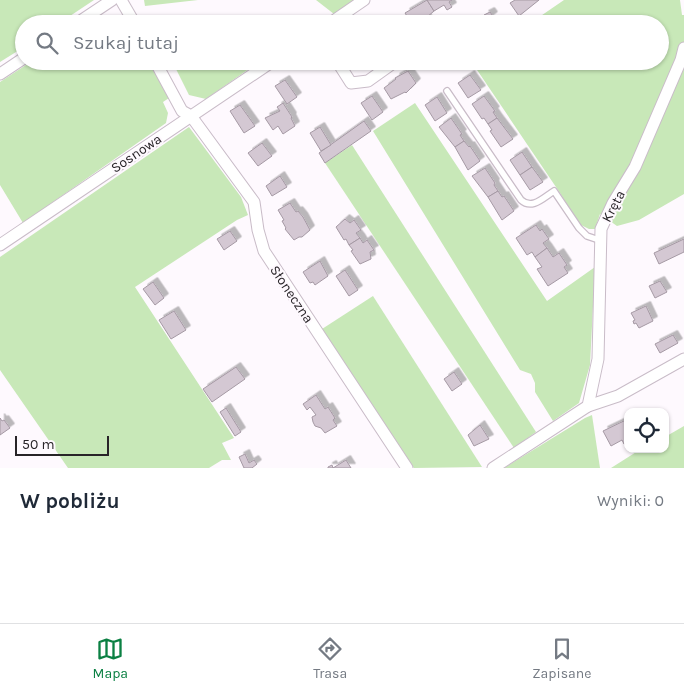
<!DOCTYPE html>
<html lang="pl">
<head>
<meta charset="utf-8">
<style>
	body { margin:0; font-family:Karla,sans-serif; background:#f2f2f3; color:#1f2937 }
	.controls { position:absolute; right:15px; bottom:15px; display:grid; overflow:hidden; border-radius:10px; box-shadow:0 1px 4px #0004 }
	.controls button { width:45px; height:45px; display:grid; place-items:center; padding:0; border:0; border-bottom:1px solid #e0e1e3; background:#fff; color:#1f2937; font:25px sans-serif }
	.scale { position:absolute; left:15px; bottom:12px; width:94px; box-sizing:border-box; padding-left:5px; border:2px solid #282428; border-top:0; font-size:14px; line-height:18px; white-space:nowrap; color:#282428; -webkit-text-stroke:4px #fef9fe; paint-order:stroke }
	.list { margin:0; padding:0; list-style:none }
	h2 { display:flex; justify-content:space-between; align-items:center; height:65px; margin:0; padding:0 20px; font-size:21px }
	h2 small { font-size:16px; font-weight:400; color:#747a83 }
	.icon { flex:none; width:28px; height:28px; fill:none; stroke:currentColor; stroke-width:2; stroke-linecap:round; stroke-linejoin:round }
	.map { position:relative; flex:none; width:684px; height:468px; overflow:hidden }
	.search { position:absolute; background:#fff; box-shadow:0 1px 4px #0004; left:15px; right:15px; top:15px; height:55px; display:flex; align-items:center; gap:12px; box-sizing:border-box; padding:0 18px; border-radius:28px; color:#747a83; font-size:19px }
	.sheet { height:155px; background:#fff }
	nav { display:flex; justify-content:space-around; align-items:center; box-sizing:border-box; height:70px; border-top:1px solid #e0e1e3; background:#fff; font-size:14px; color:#747a83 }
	nav a { display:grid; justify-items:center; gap:2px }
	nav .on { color:#0b8043 }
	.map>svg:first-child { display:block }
</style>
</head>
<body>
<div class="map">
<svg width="684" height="468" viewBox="0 0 684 468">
	<defs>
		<filter id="shadow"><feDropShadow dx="4.5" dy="-4.5" stdDeviation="0" flood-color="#0004"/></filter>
	</defs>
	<rect width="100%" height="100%" fill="#fef9fe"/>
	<g fill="#c8e8b8">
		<polygon points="0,0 94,0 58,24 24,24 24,47 0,62"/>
		<polygon points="144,0 198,0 145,6"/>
		<polygon points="316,0 355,0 334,14"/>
		<polygon points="564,0 680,0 682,15 684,15 684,194 639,220 617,226 600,214 595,229 589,229 579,224 560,193 473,64 476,61 660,61 660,24 529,24"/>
		<polygon points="32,61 149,61 169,98 163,102 168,113 166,123 23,223 0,185 0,82"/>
		<polygon points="172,61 256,61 256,64 206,99 189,95"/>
		<polygon points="415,103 547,301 595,267 590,365 579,403 553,421 535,392 535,383 531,374 520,370 373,131"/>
		<polygon points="189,127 241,197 248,215 237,220 135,287 234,438 222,443 231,460 222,460 209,468 68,468 0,370 0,257"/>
		<polygon points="352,145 536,432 514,448 325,163"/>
		<polygon points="373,296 482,467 414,468 322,329"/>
		<polygon points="592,415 600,468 504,468 585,418"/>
		<polygon points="684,426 684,468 611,468 641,449 665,449 665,437"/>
	</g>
	<g fill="#d4c8d3" stroke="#a599a4" filter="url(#shadow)">
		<polygon points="427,0 434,11 426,18 429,22 423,24 421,21 417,24 412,24 405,13"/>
		<polygon points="427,0 452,0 449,2 452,7 447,10 444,5 434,11"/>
		<polygon points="515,0 539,0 519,16 510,3"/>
		<polygon points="490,12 493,16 488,20 484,15"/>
		<polygon points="436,61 452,61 441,69"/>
		<polygon points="408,71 416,83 406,93 405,92 391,99 384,88 396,79 395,78"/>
		<polygon points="470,75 481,90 468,98 458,83"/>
		<polygon points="285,80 297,97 287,104 275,86"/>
		<polygon points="372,96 383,112 372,120 361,103"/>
		<polygon points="484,96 495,111 493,112 497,118 488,124 484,118 482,119 472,104"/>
		<polygon points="437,97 447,113 435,121 425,105"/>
		<polygon points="283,103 292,117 291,118 295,126 283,134 278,126 273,130 265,118 280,111 277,107"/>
		<polygon points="240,105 255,126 244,133 230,111"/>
		<polygon points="451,118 462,134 460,135 464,141 455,147 439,127"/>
		<polygon points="497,118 513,139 501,147 490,131 492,130 488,124"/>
		<polygon points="364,121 371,131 325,163 319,153"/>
		<polygon points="320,127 331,145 321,151 310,133"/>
		<polygon points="464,141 469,147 470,146 480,161 468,170 455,147"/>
		<polygon points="262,143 272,156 258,166 248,153"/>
		<polygon points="522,152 532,167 520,175 510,160"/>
		<polygon points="532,167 543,182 530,190 520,175"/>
		<polygon points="485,168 495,183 494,185 498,191 488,197 472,176"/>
		<polygon points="280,176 287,187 272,196 266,186"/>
		<polygon points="498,191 502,197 504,196 514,211 502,220 488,197"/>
		<polygon points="290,203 296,212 298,211 303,217 310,230 302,237 299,237 294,240 285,229 286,228 282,221 284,220 278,210"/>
		<polygon points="345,219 350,223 354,220 361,230 356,233 360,238 349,245 346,239 344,240 336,227"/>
		<polygon points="536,225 540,231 542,229 549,239 543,243 547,248 535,257 532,252 527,255 516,238"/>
		<polygon points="230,231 237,241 224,250 217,239"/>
		<polygon points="360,238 363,243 367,240 374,250 370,252 371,259 360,264 351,251 353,250 349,245"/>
		<polygon points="684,239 684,252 659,264 654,253"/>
		<polygon points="547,248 553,257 559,253 567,265 564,267 568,273 548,286 537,269 542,267 535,257"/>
		<polygon points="320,261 328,276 315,285 313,282 310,283 303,272"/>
		<polygon points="345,270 358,290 349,296 336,276"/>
		<polygon points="660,281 667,292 655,298 649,286"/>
		<polygon points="153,282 164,298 155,305 143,289"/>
		<polygon points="646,306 653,321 639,328 636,323 634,324 633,321 635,320 631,313"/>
		<polygon points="174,311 186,330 171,339 159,320"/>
		<polygon points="673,335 678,343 660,353 655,344"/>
		<polygon points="236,367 245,379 212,402 203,389"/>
		<polygon points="454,372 462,384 452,391 444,379"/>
		<polygon points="316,395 325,409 328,407 335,418 333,420 337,426 325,433 321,428 315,426 313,422 312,417 316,415 310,407 307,410 303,404"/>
		<polygon points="226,408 241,432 235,436 220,412"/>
		<polygon points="0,418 2,421 4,420 10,428 0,435"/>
		<polygon points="628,419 628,442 624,444 622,440 611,446 603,431"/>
		<polygon points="480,425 489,439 474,446 468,435"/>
		<polygon points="245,454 249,463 254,460 257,464 252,468 244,468 239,457"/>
		<polygon points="346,460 351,468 328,468 328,467 332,465 333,468"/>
	</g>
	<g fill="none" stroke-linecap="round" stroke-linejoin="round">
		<g stroke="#c9bcc8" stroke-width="8">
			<path id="service" d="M447,91L521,200C532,210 543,198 554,191L579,228L587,236L599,240"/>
		</g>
		<g stroke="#c9bcc8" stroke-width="13">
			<g id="minor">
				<polyline points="121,0 135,24"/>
				<polyline points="76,24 112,0"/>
				<polyline points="329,24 364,0"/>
				<polyline points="155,61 182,111 191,116 254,202 258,230 264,251 407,468"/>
				<polyline points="337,61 351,83 368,81 396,61"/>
				<polyline points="0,74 24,58"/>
				<polyline points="0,245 273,61"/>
				<polyline points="588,406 618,396 684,359"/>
				<polyline points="493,468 588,406 598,359 601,229 613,203 635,167 681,60 684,48"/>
			</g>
		</g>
		<use href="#service" stroke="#fff" stroke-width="5.5"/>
		<use href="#minor" stroke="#fff" stroke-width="11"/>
	</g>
	<g text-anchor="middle" stroke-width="4" stroke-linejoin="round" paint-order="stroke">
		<g font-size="14" fill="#282428" stroke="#fef9fe">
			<text transform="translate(136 153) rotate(-34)" y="5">Sosnowa</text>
			<text transform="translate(613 206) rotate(-62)" y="5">Kręta</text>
			<text transform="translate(292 294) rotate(56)" y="5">Słoneczna</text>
		</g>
	</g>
</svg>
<div class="controls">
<button><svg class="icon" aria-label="locate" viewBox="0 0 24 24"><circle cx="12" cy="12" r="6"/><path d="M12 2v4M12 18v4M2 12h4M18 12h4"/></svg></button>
</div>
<div class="scale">50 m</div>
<div class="search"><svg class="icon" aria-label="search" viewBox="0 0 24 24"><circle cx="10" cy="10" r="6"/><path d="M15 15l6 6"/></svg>Szukaj tutaj</div>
</div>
<section class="sheet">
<h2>W pobliżu<small>Wyniki: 0</small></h2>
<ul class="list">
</ul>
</section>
<nav>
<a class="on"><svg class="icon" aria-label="map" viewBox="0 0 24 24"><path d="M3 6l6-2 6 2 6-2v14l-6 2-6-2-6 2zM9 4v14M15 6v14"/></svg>Mapa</a>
<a><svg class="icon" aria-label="directions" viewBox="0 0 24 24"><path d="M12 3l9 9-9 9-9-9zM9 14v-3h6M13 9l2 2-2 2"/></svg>Trasa</a>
<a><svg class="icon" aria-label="saved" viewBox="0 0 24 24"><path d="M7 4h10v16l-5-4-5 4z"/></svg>Zapisane</a>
</nav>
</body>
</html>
